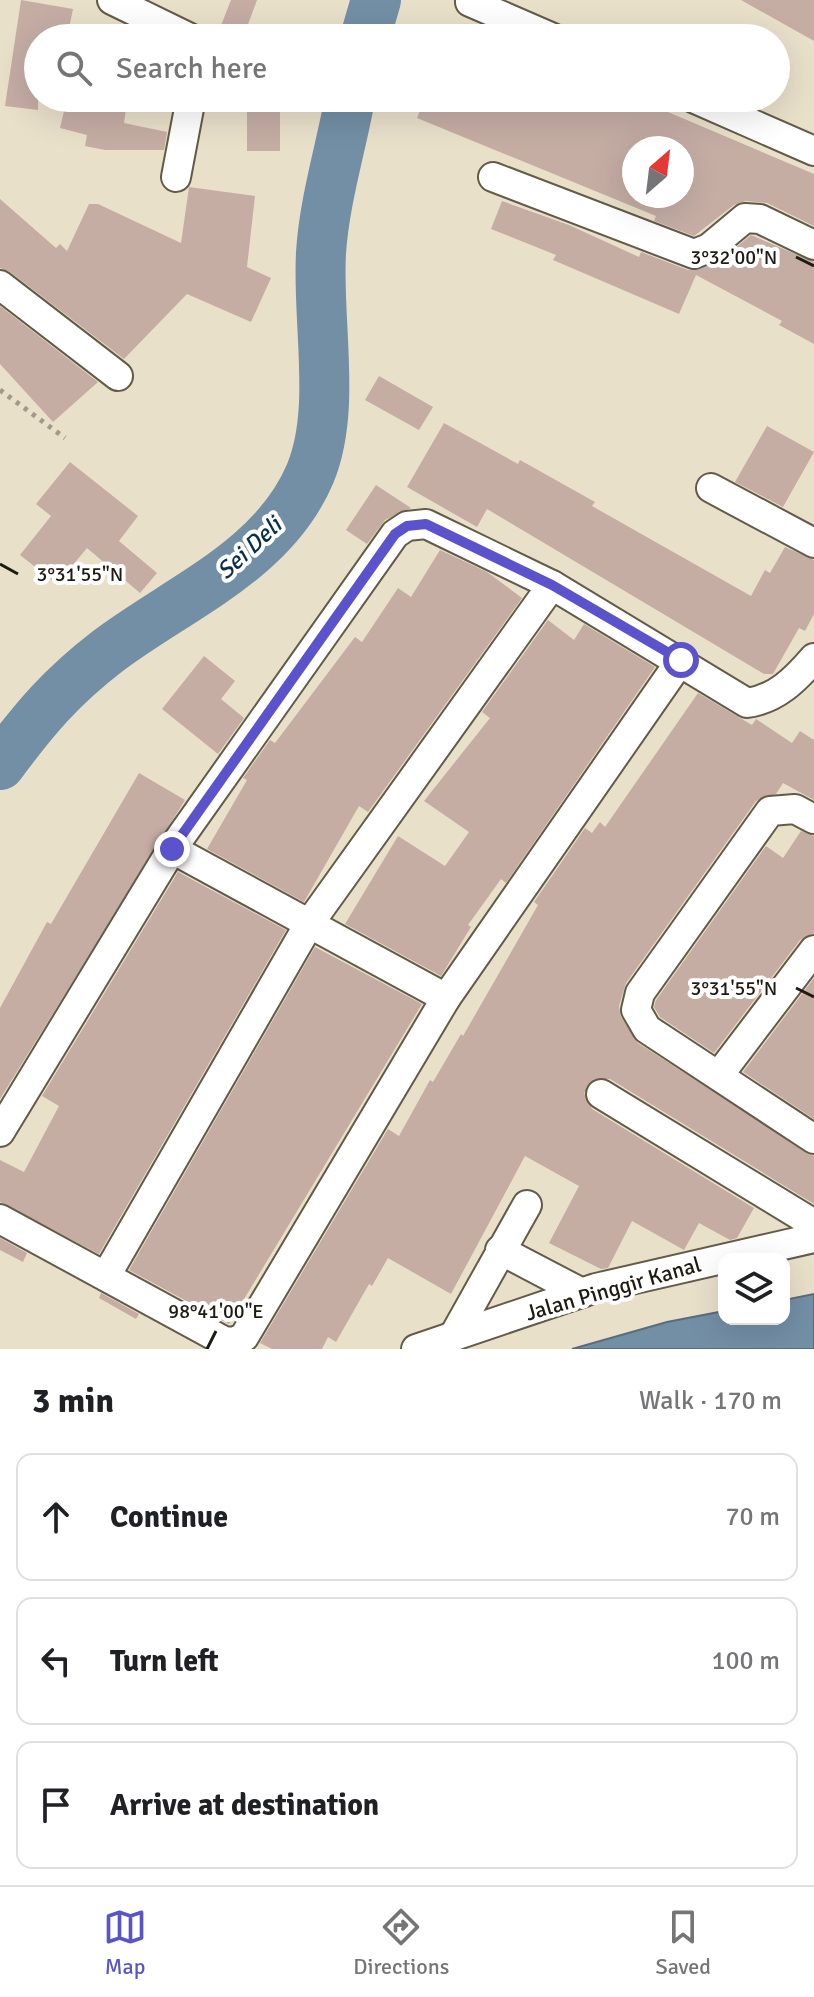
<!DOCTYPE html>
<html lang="en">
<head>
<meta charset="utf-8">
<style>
	body { margin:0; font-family:Signika,sans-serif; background:#f6f6f6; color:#202124 }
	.controls { position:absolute; right:24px; bottom:24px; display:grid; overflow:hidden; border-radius:16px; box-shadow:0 8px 32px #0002 }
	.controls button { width:72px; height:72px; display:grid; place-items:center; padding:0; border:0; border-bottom:2px solid #e0e0e0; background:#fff; color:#202124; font:40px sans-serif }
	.compass { position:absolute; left:622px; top:136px; width:72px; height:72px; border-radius:50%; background:#fff; box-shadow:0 8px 32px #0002; rotate:28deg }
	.stop { position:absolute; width:24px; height:24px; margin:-18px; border:6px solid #5b53cb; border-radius:50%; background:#fff }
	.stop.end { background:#5b53cb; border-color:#fff; box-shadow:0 2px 8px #0008 }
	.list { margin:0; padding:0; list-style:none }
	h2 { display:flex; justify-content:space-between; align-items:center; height:104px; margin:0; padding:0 32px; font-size:34px }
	h2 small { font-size:26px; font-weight:400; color:#757577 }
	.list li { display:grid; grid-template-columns:52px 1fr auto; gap:24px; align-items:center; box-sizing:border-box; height:128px; margin:0 16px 16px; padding:0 16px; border:2px solid #e0e0e0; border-radius:16px }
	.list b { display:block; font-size:30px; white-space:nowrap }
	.list em { font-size:26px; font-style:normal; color:#757577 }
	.icon { flex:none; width:44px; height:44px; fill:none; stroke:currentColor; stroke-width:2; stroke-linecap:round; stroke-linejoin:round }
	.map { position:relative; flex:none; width:814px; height:1349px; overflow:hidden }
	.search { position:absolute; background:#fff; box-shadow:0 8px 32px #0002; left:24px; right:24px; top:24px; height:88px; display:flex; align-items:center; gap:20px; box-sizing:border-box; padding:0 28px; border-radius:44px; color:#757577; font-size:30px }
	.sheet { height:536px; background:#fff }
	nav { display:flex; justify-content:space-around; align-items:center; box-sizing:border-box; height:112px; border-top:2px solid #e0e0e0; background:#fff; font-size:22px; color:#757577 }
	nav a { display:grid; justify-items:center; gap:4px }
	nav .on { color:#5b53cb }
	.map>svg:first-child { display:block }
</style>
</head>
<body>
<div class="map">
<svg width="814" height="1349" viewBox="0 0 814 1349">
	<rect width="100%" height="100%" fill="#e9e0ca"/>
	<polygon fill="#738fa6" stroke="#5a6c7a" stroke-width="2" points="814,1294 814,1349 572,1349 667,1322 724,1311 724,1319 784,1319 784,1300"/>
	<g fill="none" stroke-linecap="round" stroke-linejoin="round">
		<g stroke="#738fa6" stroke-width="50">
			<polyline points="365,38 376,0"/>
			<path d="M0,765C35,718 61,687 108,651C178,598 273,561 310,474C337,410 317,323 321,253C324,202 341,148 350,98"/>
		</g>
	</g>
	<g fill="#c5ada4" fill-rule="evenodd">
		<polygon points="21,0 73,9 67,38 38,38 38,110 5,106"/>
		<polygon points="231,0 257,0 243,38 218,33"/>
		<polygon points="741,0 814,0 814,41"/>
		<polygon points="67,98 126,109 124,123 167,132 164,150 105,150 85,146 87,135 60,128"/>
		<path d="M425,98H635L814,174V226L767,203L746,201L734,205L694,236L654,221L656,216L417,118ZM634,148H682V196H634Z"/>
		<rect x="247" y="111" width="33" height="40"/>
		<polygon points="189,187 255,196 247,267 271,278 251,322 187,294 124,359 10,272 0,268 0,199 56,248 60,244 67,251 89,204 98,204 181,243"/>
		<polygon points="502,201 569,225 639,257 641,252 688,270 716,264 751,235 814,262 814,344 779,325 782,321 696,275 679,314 553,260 556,255 491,229"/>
		<polygon points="0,306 98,382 53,422 0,364"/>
		<polygon points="379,376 433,407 419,430 365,400"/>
		<polygon points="444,423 518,464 520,460 595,502 592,506 751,596 765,570 770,573 785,547 814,560 814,614 805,631 799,628 773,674 764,674 487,509 477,527 407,487"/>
		<polygon points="767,426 814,452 783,507 735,482"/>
		<polygon points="70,462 138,516 119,541 157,573 140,593 87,548 57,584 20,555 51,516 36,504"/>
		<polygon points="376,485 411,508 385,520 367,544 346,530"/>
		<polygon points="440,550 487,572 522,598 368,812 359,806 304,902 207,849 247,780 243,778 270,740 275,743 355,637 362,642 398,588 411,597"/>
		<polygon points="548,620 574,640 584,624 655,667 506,883 501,879 468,925 471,927 441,976 345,924 398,836 445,866 469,832 424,801 490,718 482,712"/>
		<polygon points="204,656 235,681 221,699 244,718 218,754 162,709"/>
		<polygon points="698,693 752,725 756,719 792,743 800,731 814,740 814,800 783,783 776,794 756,801 626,983 619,1006 621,1017 638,1043 814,1156 814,1204 610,1079 594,1079 584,1093 592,1109 754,1208 737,1238 730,1240 699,1223 684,1250 632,1221 608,1268 601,1269 549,1243 579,1186 525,1156 451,1294 388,1258 372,1286 369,1284 336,1342 328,1337 322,1349 272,1349 260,1343 388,1129 399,1136 430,1080 433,1082 461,1034 463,1036 538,905 534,902 585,828 592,833 600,822 605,827"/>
		<polygon points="139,773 185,800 0,1099 0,1008 47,922 51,924"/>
		<polygon points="801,831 814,836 814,933 800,940 714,1053 660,1017 654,1007 656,1000 766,846 783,858"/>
		<polygon points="178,872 286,930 99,1254 0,1202 0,1160 24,1172 59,1106 42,1096"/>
		<polygon points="315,947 422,1004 229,1324 129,1270"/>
		<polygon points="814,978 814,1119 743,1072"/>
		<polygon points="0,1238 27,1253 23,1262 0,1250"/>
		<polygon points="101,1293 139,1314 136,1319 99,1298"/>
	</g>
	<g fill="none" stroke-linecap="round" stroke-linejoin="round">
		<g stroke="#625b48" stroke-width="32">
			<g id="street">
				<polyline points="112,0 190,38"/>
				<polyline points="470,2 553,38"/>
				<polyline points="693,98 814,151"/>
				<polyline points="176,177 191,98"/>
				<polyline points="493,177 694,254 709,248 745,218 760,219 814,245"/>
				<polyline points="0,285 118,376"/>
				<polyline points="711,488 814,543"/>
				<polyline points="814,819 795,809 770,811 640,993 636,1010 647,1029 814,1139"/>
				<polyline points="172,849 446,998"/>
				<polyline points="719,1075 814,950"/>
				<polyline points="601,1094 814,1224"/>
				<path d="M0,1132L172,849L395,534L407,526L426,524L552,585L747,703C776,699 795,680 814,658"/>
				<polyline points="0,1219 224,1341 234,1342 244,1337 446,998 681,660"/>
				<polyline points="500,1250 582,1293"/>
				<polyline points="106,1276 309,924 552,585"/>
				<polyline points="453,1337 527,1205"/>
				<polyline points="416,1349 596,1288 814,1238"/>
			</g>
		</g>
		<polyline stroke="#a19a89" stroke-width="5" stroke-dasharray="4 6" stroke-linecap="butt" points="0,390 65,438"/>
		<use href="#street" stroke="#fff" stroke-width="28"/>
	</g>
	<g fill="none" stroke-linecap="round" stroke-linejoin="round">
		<polyline stroke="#5b53cb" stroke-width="10" points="172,849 395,534 407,526 426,524 552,585 681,660"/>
	</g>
	<path fill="none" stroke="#1e1b13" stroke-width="3" d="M796,257L814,266M0,564L18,574M796,988L814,997M207,1349L216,1331"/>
	<g text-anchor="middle" stroke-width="8" stroke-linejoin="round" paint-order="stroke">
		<g font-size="22" fill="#1e1b13" stroke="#fff">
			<text transform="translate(613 1288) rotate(-16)" y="8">Jalan Pinggir Kanal</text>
		</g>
		<g font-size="24" font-style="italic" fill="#092e48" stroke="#fff">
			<text transform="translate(249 548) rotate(-43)" y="8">Sei Deli</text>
		</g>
	</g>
	<g font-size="20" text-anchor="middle" fill="#1e1b13" stroke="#fff" stroke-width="8" stroke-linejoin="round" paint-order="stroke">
		<text x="734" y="264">3°32'00"N</text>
		<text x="80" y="581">3°31'55"N</text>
		<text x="734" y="995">3°31'55"N</text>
		<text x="216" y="1318">98°41'00"E</text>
	</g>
</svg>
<div class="controls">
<button><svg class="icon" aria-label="layers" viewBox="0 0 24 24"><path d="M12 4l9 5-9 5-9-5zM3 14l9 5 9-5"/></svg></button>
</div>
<svg class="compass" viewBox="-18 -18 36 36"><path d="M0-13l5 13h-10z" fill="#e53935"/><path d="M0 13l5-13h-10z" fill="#757577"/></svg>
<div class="stop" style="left:681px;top:660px"></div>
<div class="stop end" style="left:172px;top:849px"></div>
<div class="search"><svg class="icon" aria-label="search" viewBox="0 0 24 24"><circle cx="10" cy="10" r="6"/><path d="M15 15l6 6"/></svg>Search here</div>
</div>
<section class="sheet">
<h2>3 min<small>Walk · 170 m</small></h2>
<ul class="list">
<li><svg class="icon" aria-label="ahead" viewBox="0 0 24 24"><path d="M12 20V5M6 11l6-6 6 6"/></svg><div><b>Continue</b></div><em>70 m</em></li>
<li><svg class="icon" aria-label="left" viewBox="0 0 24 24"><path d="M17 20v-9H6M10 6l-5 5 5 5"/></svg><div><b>Turn left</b></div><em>100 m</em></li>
<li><svg class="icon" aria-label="arrive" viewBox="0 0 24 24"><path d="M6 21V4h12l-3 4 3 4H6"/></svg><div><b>Arrive at destination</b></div></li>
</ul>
</section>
<nav>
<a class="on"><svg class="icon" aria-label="map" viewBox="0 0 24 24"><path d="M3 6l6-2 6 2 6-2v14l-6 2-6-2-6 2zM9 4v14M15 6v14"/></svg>Map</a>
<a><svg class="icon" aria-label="directions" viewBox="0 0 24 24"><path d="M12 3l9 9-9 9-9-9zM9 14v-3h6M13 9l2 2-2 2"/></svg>Directions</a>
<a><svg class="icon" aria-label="saved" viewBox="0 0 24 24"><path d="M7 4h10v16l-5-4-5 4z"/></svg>Saved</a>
</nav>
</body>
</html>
